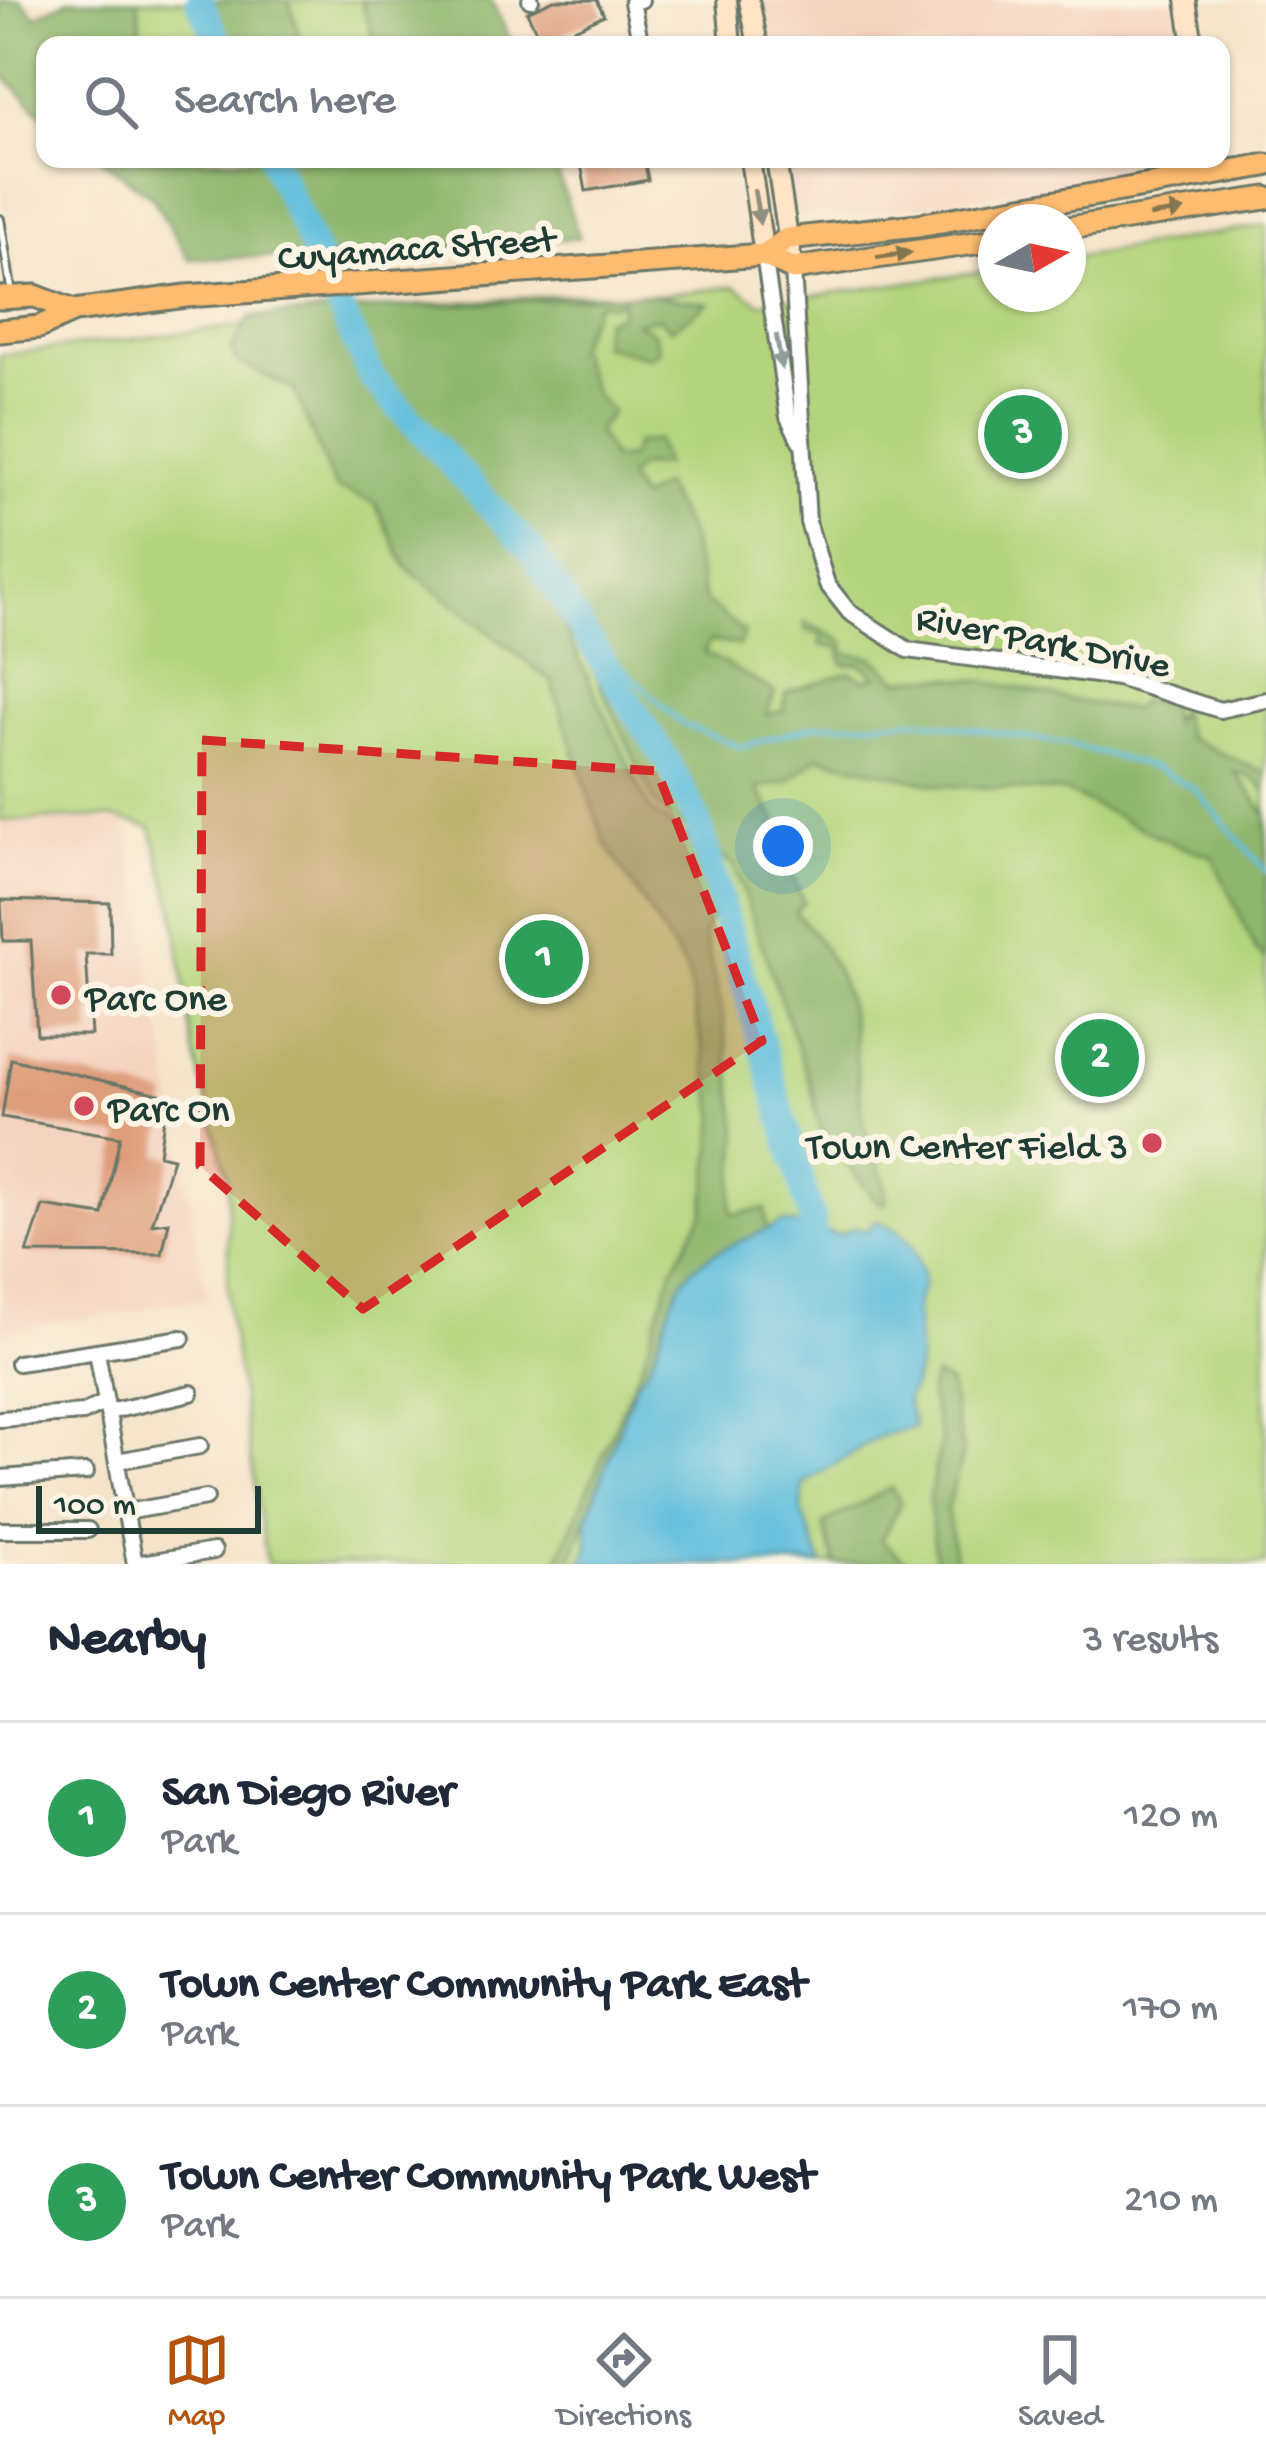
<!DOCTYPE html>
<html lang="en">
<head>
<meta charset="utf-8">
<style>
	body { margin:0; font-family:"Gochi Hand",sans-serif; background:#f6f6f7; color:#1f2937 }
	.compass { position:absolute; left:978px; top:204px; width:108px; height:108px; border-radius:50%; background:#fff; box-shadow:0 3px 9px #0004; rotate:81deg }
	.scale { position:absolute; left:36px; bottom:30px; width:225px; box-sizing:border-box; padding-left:12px; border:6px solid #1f3d34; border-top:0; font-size:33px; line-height:42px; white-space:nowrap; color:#1f3d34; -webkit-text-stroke:9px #fcf5e5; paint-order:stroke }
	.you { position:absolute; left:783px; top:846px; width:42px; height:42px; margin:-30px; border:9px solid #fff; border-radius:50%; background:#1a73e8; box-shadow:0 0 0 18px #1a73e833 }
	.badge { display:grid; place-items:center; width:78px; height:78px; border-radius:50%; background:#b45309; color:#fff; font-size:39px; font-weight:700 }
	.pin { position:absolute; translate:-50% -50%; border:6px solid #fff; box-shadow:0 3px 12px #0006 }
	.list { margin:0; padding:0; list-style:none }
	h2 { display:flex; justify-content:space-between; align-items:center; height:156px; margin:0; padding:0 48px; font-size:51px }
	h2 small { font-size:39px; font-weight:400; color:#747a83 }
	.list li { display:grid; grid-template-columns:78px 1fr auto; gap:36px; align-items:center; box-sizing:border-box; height:192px; padding:0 48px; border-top:3px solid #e0e1e3 }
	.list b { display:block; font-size:45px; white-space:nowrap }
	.list p { margin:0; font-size:39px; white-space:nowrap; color:#747a83 }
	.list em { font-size:39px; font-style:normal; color:#747a83 }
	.icon { flex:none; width:66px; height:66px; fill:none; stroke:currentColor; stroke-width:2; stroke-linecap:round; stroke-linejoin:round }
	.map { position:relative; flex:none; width:1266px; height:1564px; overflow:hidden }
	.search { position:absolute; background:#fff; box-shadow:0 3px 9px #0004; left:36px; right:36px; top:36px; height:132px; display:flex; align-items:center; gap:30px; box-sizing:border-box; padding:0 42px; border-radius:24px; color:#747a83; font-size:45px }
	.sheet { height:732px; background:#fff }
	nav { display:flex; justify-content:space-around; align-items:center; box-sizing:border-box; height:168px; border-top:3px solid #e0e1e3; background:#fff; font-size:33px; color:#747a83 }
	nav a { display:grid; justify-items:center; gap:6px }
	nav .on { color:#b45309 }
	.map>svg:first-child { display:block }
</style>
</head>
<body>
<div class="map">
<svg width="1266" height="1564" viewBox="0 0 1266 1564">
	<rect width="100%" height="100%" fill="#fcf5e5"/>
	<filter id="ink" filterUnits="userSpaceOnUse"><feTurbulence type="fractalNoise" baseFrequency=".00833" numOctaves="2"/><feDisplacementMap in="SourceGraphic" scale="24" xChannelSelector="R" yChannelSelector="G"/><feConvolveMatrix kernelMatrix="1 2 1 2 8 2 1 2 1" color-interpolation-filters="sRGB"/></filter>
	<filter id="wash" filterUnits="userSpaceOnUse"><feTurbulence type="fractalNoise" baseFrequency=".004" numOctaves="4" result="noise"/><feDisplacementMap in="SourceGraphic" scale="48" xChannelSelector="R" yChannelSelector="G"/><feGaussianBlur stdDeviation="2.7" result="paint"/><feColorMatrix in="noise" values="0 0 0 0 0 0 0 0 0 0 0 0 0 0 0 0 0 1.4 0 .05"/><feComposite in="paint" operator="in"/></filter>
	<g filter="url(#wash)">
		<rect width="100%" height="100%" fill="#f5e3c9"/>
		<g fill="#f4d3c0">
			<polygon points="756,0 1174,0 1183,45 764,45"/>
			<polygon points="784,159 1203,159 1203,161 870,214 794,213"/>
			<polygon points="110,817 126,821 207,1299 0,1332 0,821"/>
		</g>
		<g fill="#b3d47c" stroke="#698858" stroke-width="3">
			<polygon points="138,0 190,0 211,45 142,45"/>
			<polygon points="289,0 361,0 376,45 302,45"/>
			<polygon points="1266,225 1266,1564 267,1564 228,1310 228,1179 193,1049 174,908 151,827 110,817 0,821 0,355 396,307 578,294 658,295 735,286 760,303 996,270 996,294 1068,294 1068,259"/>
		</g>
		<g fill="#8eb66c" stroke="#567a50" stroke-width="3">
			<polygon points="0,0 21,0 36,16 68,0 138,0 142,45 45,45 45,117 0,72"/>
			<polygon points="211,0 289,0 302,45 231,45"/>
			<polygon points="361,0 491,0 513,45 376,45"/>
			<polygon points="101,159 259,159 305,256 189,259 152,197"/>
			<polygon points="281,159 553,159 579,238 325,256"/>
			<path d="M643,294L709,303L671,329L659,318L636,322L654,333L659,351L649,357L602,345L604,320L620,315L622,299L613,305L597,303L576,347L595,394L612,412L597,431L613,459L630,457L635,444L656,440L664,465L638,467L628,478L640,499L663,485L689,532L705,602L744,632L739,645L710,641L704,652L775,692L766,715L784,711L785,693L850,672L865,680L877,676L860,664H843L839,647L821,645L822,635L805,630V622L844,642L845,653L874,658L899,680C981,668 1052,703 1133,709L1141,700L1168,705L1173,723L1179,709L1187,737L1266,774V791L1251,777L1235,772L1266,814V959L1257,952L1212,856L1176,845L1066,792L937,785L818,757L787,782L758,788L776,821L769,835L775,836L804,902L795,912C864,987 849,1030 864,1123C868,1153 888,1170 886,1203H878L821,1132L811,1086L734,866L656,805L536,546L376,374L351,310Z"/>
			<path d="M338,311L369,380L529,552L650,810L697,845L711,915L704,933L722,1012L739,1136L731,1209L733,1214L765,1209L767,1230C706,1254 683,1269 661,1332C653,1353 653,1366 636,1382L570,1564H556L644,1358L672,1270L704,1212L716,1116L687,971L604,841L551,681L406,567L375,503L335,488L294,390L236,361L231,349L250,317Z"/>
			<polygon points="935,1376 949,1383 963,1453 947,1509 956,1564 936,1564 929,1498 941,1440 929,1393"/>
			<polygon points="891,1488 901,1502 881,1540 908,1564 835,1564 823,1524"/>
		</g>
		<path fill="#5fbedd" stroke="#3f7e88" stroke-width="3" d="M874,1221C905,1227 919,1253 923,1281C924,1289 916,1299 916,1308C916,1341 926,1368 906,1399L914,1427L880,1436L803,1484L802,1512L822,1564H581L588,1550L587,1519L636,1382C668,1351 660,1294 697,1265C722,1245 755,1237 783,1222L838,1235L857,1227L867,1231Z"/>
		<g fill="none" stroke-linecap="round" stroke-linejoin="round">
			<polyline stroke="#5fbedd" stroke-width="4.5" points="542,574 620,665 682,724 741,747 816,725 919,720 1072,745 1154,768 1195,789 1266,871"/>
			<g stroke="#5fbedd" stroke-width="27">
				<polyline points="199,0 220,45"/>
				<polyline points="272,159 372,378 531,550 669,764 697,819 812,1219 814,1261"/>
			</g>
		</g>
		<g id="blocks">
			<g fill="#de9e7c">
				<polygon points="554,0 597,0 604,15 542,44 527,12"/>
				<polygon points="580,159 644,159 648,180 586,191"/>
				<polygon points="1,900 110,903 111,954 86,954 91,1035 37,1035 31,941 3,941"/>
				<polygon points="11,1059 167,1096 159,1155 173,1158 152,1224 169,1222 162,1254 27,1253 43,1206 103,1215 120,1137 2,1117"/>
			</g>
		</g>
	</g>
	<g filter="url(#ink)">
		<use href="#blocks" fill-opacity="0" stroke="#6a7768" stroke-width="3"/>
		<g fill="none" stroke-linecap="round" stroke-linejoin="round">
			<g stroke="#6a7768" stroke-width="12">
				<polyline id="lane" points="0,219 12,294"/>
			</g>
			<g stroke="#6a7768" stroke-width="20">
				<g id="street">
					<polyline points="530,0 531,0"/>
					<polyline points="641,0 632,2 641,45"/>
					<polyline points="764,255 788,417 800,441"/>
					<polyline points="793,269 808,522 827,584 849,612 908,650 1118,678 1220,710 1266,700"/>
					<polyline points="97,1352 135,1564"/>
					<polyline points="18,1363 182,1338"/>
					<polyline points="108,1412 191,1393"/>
					<polyline points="0,1419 83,1413 106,1402"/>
					<polyline points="117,1461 200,1446"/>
					<polyline points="0,1478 86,1472"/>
					<polyline points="126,1512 206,1498"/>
					<polyline points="0,1530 88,1530"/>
					<polyline points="135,1564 214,1551"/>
				</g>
			</g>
			<g stroke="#6a7768" stroke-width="24">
				<g id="secondary">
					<polyline points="727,0 731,45"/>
					<polyline points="749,0 758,45"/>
					<polyline points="1186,0 1193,45"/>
					<polyline points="750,159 764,255"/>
					<polyline points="776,159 793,269"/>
				</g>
			</g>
			<g stroke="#6a7768" stroke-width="27">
				<g id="primary">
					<polyline points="1068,228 1266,198"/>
					<polyline points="764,255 787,239 918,225 1266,165"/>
					<polyline points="0,298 35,296 74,311"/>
					<polyline points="0,331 39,327 74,311 186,296 764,255 793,269 996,240"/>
				</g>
			</g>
			<use href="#lane" stroke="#fff" stroke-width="6"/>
			<use href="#street" stroke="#fff" stroke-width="14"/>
			<use href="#secondary" stroke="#ffe4c6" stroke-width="18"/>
			<use href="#primary" stroke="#febc70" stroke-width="21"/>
		</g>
		<defs><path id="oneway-solid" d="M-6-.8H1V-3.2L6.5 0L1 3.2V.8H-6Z" transform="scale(3)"/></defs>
		<use fill="#8f907d" href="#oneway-solid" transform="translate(757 207) rotate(81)"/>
		<g fill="#83764f">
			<use href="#oneway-solid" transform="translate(1167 213) rotate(-9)"/>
			<use href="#oneway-solid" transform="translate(894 255) rotate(-8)"/>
		</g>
		<use fill="#8f9e9a" href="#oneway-solid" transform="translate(779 352) rotate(81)"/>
	</g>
	<path fill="#d62828" fill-opacity="0.2" stroke="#d62828" stroke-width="9" stroke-dasharray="24 15" stroke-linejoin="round" d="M202,740L657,771L762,1041L363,1309L200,1166Z"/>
	<g fill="#d1495b" stroke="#fcf5e5" stroke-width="4.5">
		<circle cx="61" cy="995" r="12"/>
		<circle cx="84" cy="1106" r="12"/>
		<circle cx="1152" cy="1143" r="12"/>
	</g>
	<g text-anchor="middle" stroke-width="12" stroke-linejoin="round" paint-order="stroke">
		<g font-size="39" fill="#1f3d34" stroke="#fcf5e5">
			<text transform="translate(416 245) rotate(-4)" y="14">Cuyamaca Street</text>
			<text transform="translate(1044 638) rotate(11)" y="14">River Park Drive</text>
		</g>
		<g font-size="39" fill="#1f3d34" stroke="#fcf5e5" text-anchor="start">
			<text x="85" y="1009">Parc One</text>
			<text x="108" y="1120">Parc On</text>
			<text x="1128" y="1157" text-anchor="end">Town Center Field 3</text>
		</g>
	</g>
</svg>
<svg class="compass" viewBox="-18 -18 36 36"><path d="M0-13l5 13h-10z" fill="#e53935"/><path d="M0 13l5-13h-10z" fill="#747a83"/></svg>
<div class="scale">100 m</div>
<div class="you"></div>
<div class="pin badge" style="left:544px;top:959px;background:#2e9e5b">1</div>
<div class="pin badge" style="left:1100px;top:1058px;background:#2e9e5b">2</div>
<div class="pin badge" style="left:1023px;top:434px;background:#2e9e5b">3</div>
<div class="search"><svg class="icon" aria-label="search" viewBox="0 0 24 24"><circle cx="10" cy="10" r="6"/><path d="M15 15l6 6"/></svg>Search here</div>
</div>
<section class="sheet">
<h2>Nearby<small>3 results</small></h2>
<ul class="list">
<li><span class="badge" style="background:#2e9e5b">1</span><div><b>San Diego River</b><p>Park</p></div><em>120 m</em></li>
<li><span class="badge" style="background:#2e9e5b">2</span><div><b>Town Center Community Park East</b><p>Park</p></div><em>170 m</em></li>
<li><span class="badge" style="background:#2e9e5b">3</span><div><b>Town Center Community Park West</b><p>Park</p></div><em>210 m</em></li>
</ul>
</section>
<nav>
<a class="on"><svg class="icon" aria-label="map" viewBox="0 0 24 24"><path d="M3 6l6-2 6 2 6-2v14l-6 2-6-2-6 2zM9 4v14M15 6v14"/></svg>Map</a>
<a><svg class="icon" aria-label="directions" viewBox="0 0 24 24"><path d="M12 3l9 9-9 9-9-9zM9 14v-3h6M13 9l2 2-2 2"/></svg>Directions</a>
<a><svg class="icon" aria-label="saved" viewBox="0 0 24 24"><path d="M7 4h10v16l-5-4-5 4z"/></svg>Saved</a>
</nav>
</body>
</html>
